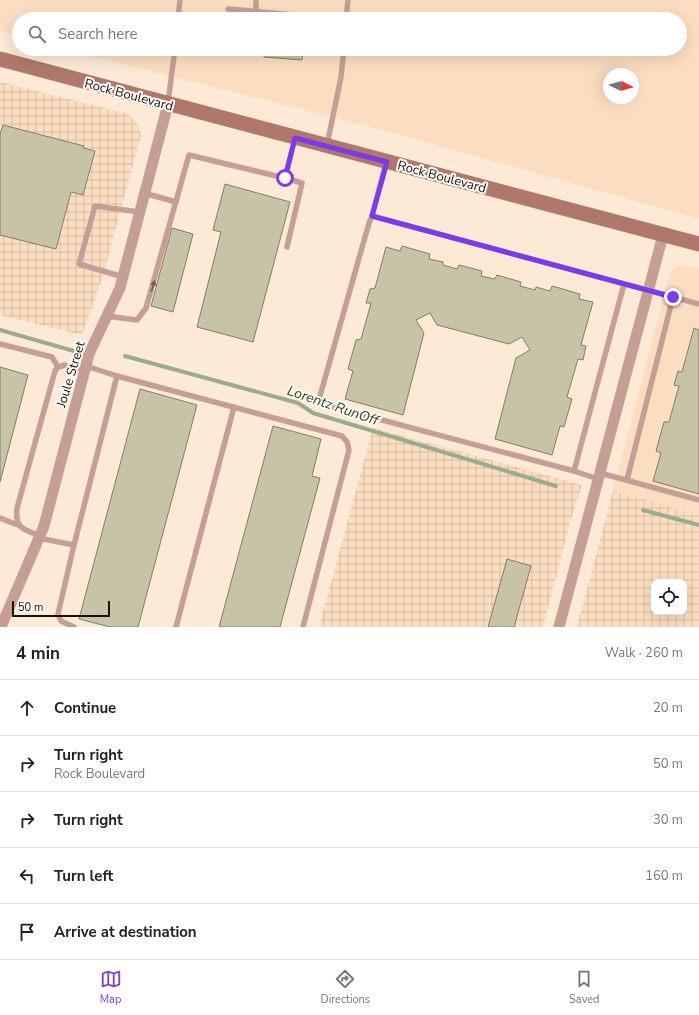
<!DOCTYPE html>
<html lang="en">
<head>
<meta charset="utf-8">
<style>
	body { margin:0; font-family:"Nunito Sans",sans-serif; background:#f6f6f6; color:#222 }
	.controls { position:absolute; right:12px; bottom:12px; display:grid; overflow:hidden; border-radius:8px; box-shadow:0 4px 16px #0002 }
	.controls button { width:36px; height:36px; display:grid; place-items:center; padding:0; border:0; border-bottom:1px solid #e0e0e0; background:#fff; color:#222; font:20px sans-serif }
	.compass { position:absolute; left:603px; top:68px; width:36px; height:36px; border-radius:50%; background:#fff; box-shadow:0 4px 16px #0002; rotate:95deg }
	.scale { position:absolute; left:12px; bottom:10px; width:98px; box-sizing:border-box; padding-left:4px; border:2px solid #191109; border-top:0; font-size:11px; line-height:14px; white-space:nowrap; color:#191109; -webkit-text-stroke:3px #fefaf5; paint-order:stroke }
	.stop { position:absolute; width:12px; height:12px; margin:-9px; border:3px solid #7c3aed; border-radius:50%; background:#fff }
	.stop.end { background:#7c3aed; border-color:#fff; box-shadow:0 1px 4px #0008 }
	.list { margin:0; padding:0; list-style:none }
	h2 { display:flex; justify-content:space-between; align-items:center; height:52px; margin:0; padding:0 16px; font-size:17px }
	h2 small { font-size:13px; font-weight:400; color:#767676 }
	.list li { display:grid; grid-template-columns:26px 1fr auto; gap:12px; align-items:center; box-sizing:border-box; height:56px; padding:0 16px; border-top:1px solid #e0e0e0 }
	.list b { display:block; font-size:15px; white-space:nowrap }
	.list p { margin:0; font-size:13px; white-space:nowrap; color:#767676 }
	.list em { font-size:13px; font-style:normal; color:#767676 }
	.icon { flex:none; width:22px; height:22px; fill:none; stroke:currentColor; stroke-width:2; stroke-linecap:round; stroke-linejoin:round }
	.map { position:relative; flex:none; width:699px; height:627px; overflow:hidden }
	.search { position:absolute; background:#fff; box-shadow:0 4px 16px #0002; left:12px; right:12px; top:12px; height:44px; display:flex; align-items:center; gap:10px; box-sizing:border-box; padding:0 14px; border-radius:22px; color:#767676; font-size:15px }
	.sheet { height:332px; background:#fff }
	nav { display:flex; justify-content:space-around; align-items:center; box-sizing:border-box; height:56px; border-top:1px solid #e0e0e0; background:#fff; font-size:11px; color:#767676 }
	nav a { display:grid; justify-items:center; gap:2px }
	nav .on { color:#7c3aed }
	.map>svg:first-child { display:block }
</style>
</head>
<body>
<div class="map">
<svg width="699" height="627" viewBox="0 0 699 627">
	<defs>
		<pattern id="industrial-grid" width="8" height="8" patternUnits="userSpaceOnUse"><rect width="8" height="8" fill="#fbdec1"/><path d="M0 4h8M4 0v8" fill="none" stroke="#d7bda4"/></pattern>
	</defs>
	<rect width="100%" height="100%" fill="#fcead7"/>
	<g fill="#fbdec1" fill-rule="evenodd">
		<path d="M0,0H699V219L383,130L63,49H680V19H19V37L0,31ZM609,74H633V98H609Z"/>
		<polygon points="683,265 699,268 699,515 613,491 670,273 677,266"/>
	</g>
	<g fill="url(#industrial-grid)" fill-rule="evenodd">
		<polygon points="0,82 128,114 138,124 141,135 102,279 82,335 0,315"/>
		<polygon points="373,428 582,485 571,519 543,627 319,627"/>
		<path d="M613,491L699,515V627H577ZM654,582H684V612H654Z"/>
	</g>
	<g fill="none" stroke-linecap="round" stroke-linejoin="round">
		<g stroke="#99ac8e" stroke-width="4">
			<polyline points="0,330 74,351"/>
			<polyline points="125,356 298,403 313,413 556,486"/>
			<polyline points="643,510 699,525"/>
		</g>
	</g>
	<g fill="#c7c3a6" stroke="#837f64">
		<polygon points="265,49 303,49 302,60 264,57"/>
		<polygon points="3,125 84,146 83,148 95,151 83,195 71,192 56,249 0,235 0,134"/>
		<polygon points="225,184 290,202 253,342 197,327 221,232 213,230"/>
		<polygon points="172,228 193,234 173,312 151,306"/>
		<polygon points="402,246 430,254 429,259 443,262 443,265 457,269 459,265 482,271 481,276 495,279 497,275 521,282 520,286 535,290 536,287 550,291 552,286 580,294 579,299 593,302 581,345 586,346 583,360 578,359 567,397 572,399 564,427 560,426 552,455 495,439 516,358 530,350 522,337 509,344 437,325 430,313 416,320 424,333 403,415 345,399 353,371 348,369 356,340 361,339 371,303 366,303 370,289 375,288 386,247 400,251"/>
		<polygon points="694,328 699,330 699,494 653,481 661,453 656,451 664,422 669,422 679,386 674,385 678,371 682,372"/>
		<polygon points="0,367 28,375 0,482"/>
		<polygon points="140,389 197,405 138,627 110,627 79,619"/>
		<polygon points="273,426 321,439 312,476 320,478 280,627 219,627"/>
		<polygon points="507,559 531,566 514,627 488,627"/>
	</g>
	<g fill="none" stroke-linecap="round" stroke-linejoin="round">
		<g stroke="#c59f95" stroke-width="5.5">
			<polyline points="228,9 337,19"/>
			<polyline points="256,10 256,0"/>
			<polyline points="178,19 180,0"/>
			<polyline points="346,19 348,0"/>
			<polyline points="168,102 175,49"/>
			<polyline points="327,145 341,77 344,49"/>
			<polyline points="386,162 372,216 673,297"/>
			<polyline points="285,178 302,183 287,247"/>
			<polyline points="144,193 176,202"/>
			<polyline points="372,216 369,223 318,403 574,471 624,284"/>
			<polyline points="123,277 79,264 95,206 139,212"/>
			<polyline points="106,316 137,320 146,308 189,155 285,178 295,138"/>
			<polyline points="0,344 52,357 58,367"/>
			<polyline points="117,376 342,436 347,442 349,450 303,627"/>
			<polyline points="574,471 598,479"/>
			<polyline points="600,473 699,500"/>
			<polyline points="627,480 673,297 699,304"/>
			<polyline points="0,518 18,525"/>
			<path d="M40,536C23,529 15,529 17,508L55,371L58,367L65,365L84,371"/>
			<polyline points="39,538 74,545 117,376 86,366"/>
			<polyline points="74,627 61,621 58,614 74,545"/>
			<polyline points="176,627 234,407"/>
		</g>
		<g stroke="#c59f95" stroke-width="11">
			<polyline points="1,627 44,526 89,354 120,288 168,104"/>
			<polyline points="559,627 663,235"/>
		</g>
		<polyline stroke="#af786b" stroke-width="15" points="0,59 699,244"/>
	</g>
	<defs><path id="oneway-solid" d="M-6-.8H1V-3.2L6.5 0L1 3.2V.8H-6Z"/></defs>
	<use fill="#6f584f" href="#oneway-solid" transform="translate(153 286) rotate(-74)"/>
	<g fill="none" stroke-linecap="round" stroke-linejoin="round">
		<polyline stroke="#7c3aed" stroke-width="5" points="285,178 295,138 387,162 372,216 673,297"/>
	</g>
	<g text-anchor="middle" stroke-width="4" stroke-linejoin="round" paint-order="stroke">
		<g font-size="13" fill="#191109" stroke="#fefaf5">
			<text transform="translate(129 94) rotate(15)" y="5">Rock Boulevard</text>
			<text transform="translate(442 176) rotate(15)" y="5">Rock Boulevard</text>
			<text transform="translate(70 374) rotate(-73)" y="5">Joule Street</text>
		</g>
		<g font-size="14" font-style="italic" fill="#2d471b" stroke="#fefaf5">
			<text transform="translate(333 405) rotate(19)" y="5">Lorentz RunOff</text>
		</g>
	</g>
</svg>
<div class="controls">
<button><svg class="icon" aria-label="locate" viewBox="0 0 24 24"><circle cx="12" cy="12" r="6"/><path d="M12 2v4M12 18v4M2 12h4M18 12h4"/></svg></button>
</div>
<svg class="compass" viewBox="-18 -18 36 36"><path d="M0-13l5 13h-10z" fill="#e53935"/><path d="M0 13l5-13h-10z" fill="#767676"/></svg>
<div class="scale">50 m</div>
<div class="stop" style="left:285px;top:178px"></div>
<div class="stop end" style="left:673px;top:297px"></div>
<div class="search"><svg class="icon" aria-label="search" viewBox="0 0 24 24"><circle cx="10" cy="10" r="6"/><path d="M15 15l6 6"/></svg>Search here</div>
</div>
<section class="sheet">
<h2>4 min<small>Walk · 260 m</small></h2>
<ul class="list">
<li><svg class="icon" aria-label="ahead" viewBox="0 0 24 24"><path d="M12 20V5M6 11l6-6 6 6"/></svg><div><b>Continue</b></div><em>20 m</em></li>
<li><svg class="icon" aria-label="right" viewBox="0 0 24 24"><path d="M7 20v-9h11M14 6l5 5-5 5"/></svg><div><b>Turn right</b><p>Rock Boulevard</p></div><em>50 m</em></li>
<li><svg class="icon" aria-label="right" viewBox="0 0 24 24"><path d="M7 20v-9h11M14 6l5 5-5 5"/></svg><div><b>Turn right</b></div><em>30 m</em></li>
<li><svg class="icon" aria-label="left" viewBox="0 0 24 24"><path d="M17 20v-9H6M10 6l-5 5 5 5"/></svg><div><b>Turn left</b></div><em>160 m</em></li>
<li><svg class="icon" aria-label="arrive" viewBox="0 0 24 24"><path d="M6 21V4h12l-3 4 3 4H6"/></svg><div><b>Arrive at destination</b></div></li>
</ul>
</section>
<nav>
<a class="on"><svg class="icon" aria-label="map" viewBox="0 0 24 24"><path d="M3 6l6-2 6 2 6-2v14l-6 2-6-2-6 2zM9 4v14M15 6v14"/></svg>Map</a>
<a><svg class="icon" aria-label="directions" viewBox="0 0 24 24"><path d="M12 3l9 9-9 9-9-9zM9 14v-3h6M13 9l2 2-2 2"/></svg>Directions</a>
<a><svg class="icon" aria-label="saved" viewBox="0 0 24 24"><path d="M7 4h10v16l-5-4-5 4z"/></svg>Saved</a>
</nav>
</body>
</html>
